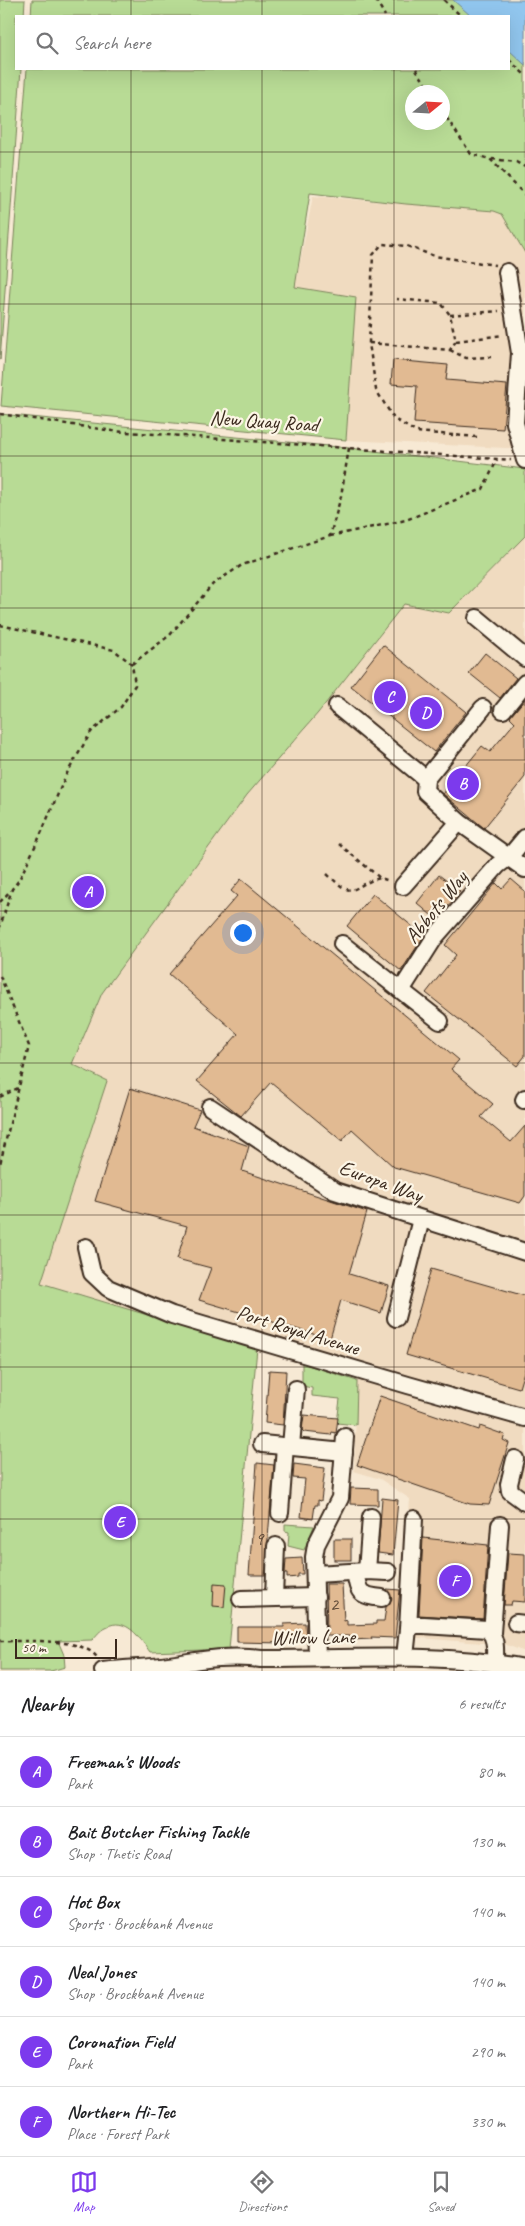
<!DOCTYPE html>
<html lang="en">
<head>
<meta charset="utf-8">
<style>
	body { margin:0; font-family:Caveat,sans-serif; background:#f6f6f6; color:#202124 }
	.compass { position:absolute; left:405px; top:85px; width:45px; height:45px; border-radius:50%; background:#fff; box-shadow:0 5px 20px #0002; rotate:72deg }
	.scale { position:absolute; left:15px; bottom:12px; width:102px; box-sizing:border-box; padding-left:5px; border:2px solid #3b2a1e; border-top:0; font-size:14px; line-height:18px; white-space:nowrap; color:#3b2a1e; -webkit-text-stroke:4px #fcf5e5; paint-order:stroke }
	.you { position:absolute; left:242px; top:932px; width:18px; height:18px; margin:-12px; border:4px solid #fff; border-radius:50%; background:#1a73e8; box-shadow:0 0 0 8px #1a73e833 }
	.badge { display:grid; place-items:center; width:32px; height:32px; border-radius:50%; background:#7c3aed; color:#fff; font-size:16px; font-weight:700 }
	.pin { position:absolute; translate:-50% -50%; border:2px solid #fff; box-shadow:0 1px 5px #0006 }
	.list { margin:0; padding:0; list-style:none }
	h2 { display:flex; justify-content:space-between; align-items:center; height:65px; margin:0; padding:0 20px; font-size:21px }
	h2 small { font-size:16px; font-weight:400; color:#757577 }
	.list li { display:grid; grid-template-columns:32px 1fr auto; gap:15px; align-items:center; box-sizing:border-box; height:70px; padding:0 20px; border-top:1px solid #e0e0e0 }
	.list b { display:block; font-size:19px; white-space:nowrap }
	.list p { margin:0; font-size:16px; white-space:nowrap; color:#757577 }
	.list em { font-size:16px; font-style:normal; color:#757577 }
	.icon { flex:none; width:28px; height:28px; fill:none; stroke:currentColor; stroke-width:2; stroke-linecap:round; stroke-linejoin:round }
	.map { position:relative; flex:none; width:525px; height:1671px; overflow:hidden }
	.search { position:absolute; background:#fff; box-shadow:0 5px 20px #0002; left:15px; right:15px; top:15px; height:55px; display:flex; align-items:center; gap:12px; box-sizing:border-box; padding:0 18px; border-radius:0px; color:#757577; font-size:19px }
	.sheet { height:485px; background:#fff }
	nav { display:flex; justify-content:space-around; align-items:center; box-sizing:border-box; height:70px; border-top:1px solid #e0e0e0; background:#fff; font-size:14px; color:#757577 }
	nav a { display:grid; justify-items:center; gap:2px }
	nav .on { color:#7c3aed }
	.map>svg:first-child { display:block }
</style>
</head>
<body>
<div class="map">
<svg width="525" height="1671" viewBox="0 0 525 1671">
	<rect width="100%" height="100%" fill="#f7e9d4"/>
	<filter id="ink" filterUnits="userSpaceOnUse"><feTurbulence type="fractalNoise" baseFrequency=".02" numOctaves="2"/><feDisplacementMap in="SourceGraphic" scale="10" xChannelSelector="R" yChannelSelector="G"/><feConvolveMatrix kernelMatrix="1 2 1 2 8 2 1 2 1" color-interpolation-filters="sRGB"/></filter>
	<g filter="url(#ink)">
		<g fill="#f0dbc0">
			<polygon points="313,196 494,211 502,214 525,253 525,449 346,440 355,297 295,287"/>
			<polygon points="525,536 525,1652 499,1642 482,1643 396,1636 396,1627 401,1624 410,1499 380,1479 354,1471 357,1381 257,1348 41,1283 107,1081 72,1064 102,993 247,795 318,713 404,604 449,613"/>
		</g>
		<g fill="#b8db95" stroke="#7a825a" fill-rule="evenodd">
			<polygon points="0,0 25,0 24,16 16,16 16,69 21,69 0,360"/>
			<polygon points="32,0 458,0 475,16 31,16"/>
			<path d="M509,47L525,62V253L502,214L494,211L406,204L310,193L295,287L356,297L346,440L1,406L27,69H509ZM412,92H442V122H412Z"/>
			<path d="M0,414L349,448L525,469V536L449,613L404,604L318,713L247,795L102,993L72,1064L107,1081L41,1283L257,1348L229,1649L150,1652C140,1638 126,1616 106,1627C101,1629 96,1636 92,1640L58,1641L64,1655L65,1667L51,1671H0Z"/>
			<polygon points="302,1363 357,1381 356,1425 337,1423 340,1399 312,1396 312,1388 302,1386"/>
			<polygon points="285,1524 314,1526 304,1550 288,1546 289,1532 285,1531"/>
		</g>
		<polygon fill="#91c6ee" stroke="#6f889b" points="453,0 525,0 525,65 509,50 509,16 471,16"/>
		<g fill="#e1ba92" stroke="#3b2a1e">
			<polygon points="393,360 448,365 446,380 507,385 503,429 414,423 417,386 391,384"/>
			<polygon points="383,645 466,712 434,752 351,686"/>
			<polygon points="485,653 516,678 500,698 469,673"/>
			<polygon points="525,699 525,777 484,828 443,794 482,746 490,752 515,722 510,717"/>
			<polygon points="439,875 460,891 443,912 437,907 431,915 417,903"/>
			<polygon points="241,879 459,1060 451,1069 493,1104 481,1117 511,1142 525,1126 525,1196 520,1203 394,1167 352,1129 342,1141 271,1082 241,1116 197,1081 238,1034 169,974 237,896 231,891"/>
			<polygon points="511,879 525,891 525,1056 517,1066 426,993 456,955 445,945 496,883 502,889"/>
			<polygon points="373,894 424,936 401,971 347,926"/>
			<polygon points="130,1088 200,1110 193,1126 249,1146 242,1171 367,1212 349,1274 389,1286 381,1313 341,1300 330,1339 199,1300 211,1268 177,1259 187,1226 95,1201"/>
			<polygon points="431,1269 525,1296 525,1368 519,1388 406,1355"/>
			<polygon points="269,1370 286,1371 283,1425 265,1423"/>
			<polygon points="380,1396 479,1430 480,1426 505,1435 503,1440 509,1443 489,1505 470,1504 357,1465"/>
			<polygon points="304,1415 338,1418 336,1433 332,1432 331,1435 304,1432 302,1430"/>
			<polygon points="257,1463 274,1465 265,1575 249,1575"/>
			<polygon points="294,1464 325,1468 321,1501 318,1500 318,1505 315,1505 313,1519 301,1517 305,1479 293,1478"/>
			<polygon points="351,1488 378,1489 378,1505 350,1504"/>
			<polygon points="382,1498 398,1500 393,1555 378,1553"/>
			<polygon points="423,1538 488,1545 483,1619 419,1615"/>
			<rect x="334" y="1539" width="17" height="21"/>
			<polygon points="508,1553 525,1554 525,1602 512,1601 511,1605 504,1605"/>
			<polygon points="302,1558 303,1574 298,1574 298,1577 287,1578 287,1574 285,1574 286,1559"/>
			<polygon points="214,1583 226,1584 224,1607 213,1606"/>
			<polygon points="326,1584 342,1584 344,1621 347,1620 347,1625 376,1624 376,1621 384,1621 386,1607 392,1599 387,1589 400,1590 395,1638 371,1637 372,1639 350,1640 350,1636 327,1636"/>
			<polygon points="305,1623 306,1638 282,1639 282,1643 237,1642 237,1627 284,1627 284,1624"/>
		</g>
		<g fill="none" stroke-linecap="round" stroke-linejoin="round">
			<g stroke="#3b2a1e" stroke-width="20">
				<g id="minor">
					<polyline points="507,272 520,353 515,423 525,460"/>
					<polyline points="477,618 525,658"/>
					<polyline points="337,706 426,779"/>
					<polyline points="483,708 426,779 425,791 459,822 525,869"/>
					<polyline points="503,710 525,683"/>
					<polyline points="403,886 459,822"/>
					<polyline points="342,944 440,1021"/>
					<polyline points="402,989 435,937 498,865 510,856 525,838"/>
					<polyline points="524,1100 525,1098"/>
					<polyline points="210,1107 335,1191 525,1252"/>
					<polyline points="86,1247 92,1273 108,1288 172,1315 408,1385 525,1418"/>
					<polyline points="396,1318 421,1219"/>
					<polyline points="262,1444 344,1452"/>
					<polyline points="291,1446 296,1389"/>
					<polyline points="515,1459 509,1484 510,1491 525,1502"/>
					<polyline points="280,1513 285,1446"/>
					<polyline points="367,1571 371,1517"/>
					<path d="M355,1572C359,1594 359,1595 382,1598"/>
					<polyline points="315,1574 367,1571 388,1572"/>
					<polyline points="274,1598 276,1546"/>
					<polyline points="241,1599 316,1597"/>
					<polyline points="516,1623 525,1624"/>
					<polyline points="408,1629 414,1519"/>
					<polyline points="492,1633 500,1525"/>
					<polyline points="317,1657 314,1557 316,1545 340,1498 345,1437"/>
					<path d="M405,1657L408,1629L414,1625H424L487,1629C497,1637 495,1650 495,1662"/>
					<path d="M103,1671C127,1668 153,1668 176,1664C204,1659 232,1655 261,1659C349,1659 438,1652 525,1668"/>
				</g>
			</g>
			<g stroke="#3b2a1e" stroke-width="2.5" stroke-dasharray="4 4" stroke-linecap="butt">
				<polyline points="376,0 385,16"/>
				<polyline points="444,0 461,16"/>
				<polyline points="509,60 525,75"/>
				<polyline points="416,69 431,92"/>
				<polyline points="442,111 471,154 490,159 525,195"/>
				<polyline points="492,159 516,162 525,167"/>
				<polyline points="450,315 499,311"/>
				<polyline points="456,341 503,335"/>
				<polyline points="369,343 450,350 456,341 450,315 441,303 397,299"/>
				<polyline points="450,350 466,358 491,357"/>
				<polyline points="0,414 113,431 511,460"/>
				<polyline points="477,437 416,432 394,419 376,390 369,343 373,255 382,244 407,246 434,256 495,265"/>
				<polyline points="330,536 406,520 483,489 497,460"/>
				<polyline points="0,625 114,650 132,664 135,685 121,707 91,732 66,775 40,836 19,880 12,889 0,927"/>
				<polyline points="132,664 170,635 213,584 242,565 330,536 341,496 349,448"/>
				<polyline points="339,844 380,878 390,881"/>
				<path d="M327,874C357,902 349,886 380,878"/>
				<polyline points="0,902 11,890"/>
				<polyline points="0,976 29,1046 0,1164"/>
				<polyline points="0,1097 18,1088"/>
				<path d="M0,1641C24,1642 85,1636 98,1659"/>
			</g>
			<use href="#minor" stroke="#fcf5e5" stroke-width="16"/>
		</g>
	</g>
	<path fill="none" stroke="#3b2a1e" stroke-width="1" stroke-opacity="0.55" d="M131,0V16M262,0V16M394,0V16M131,69V1671M262,69V1671M394,69V1671M0,152H525M0,304H525M0,456H525M0,608H525M0,760H525M0,911H525M0,1063H525M0,1215H525M0,1367H525M0,1519H525"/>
	<g text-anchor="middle" stroke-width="4.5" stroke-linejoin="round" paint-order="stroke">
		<g font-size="19" fill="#644e3b">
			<text x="259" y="1545">9</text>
			<text x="334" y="1610">2</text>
		</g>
		<g font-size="21" fill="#3b2a1e" stroke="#fcf5e5">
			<text transform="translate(264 421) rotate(4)" y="7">New Quay Road</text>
			<text transform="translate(436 907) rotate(-51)" y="7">Abbots Way</text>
			<text transform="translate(381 1181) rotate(20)" y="7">Europa Way</text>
			<text transform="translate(298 1330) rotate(17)" y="7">Port Royal Avenue</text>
			<text transform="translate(313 1637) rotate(-1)" y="7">Willow Lane</text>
		</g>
	</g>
</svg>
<svg class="compass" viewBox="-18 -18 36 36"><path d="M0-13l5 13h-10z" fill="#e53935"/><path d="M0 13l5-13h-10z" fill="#757577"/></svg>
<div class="scale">50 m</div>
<div class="you"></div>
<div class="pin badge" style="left:88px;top:892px">A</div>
<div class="pin badge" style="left:463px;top:784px">B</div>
<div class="pin badge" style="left:390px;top:697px">C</div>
<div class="pin badge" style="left:426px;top:713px">D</div>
<div class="pin badge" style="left:120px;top:1522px">E</div>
<div class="pin badge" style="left:455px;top:1581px">F</div>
<div class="search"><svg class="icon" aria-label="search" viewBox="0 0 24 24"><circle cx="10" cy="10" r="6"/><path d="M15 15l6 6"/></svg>Search here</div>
</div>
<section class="sheet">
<h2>Nearby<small>6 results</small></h2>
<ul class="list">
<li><span class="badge">A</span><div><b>Freeman's Woods</b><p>Park</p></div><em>80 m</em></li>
<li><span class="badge">B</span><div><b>Bait Butcher Fishing Tackle</b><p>Shop · Thetis Road</p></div><em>130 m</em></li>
<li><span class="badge">C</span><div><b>Hot Box</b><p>Sports · Brockbank Avenue</p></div><em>140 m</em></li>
<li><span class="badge">D</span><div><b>Neal Jones</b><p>Shop · Brockbank Avenue</p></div><em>140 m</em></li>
<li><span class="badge">E</span><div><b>Coronation Field</b><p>Park</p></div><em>290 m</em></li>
<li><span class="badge">F</span><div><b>Northern Hi-Tec</b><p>Place · Forest Park</p></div><em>330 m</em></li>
</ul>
</section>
<nav>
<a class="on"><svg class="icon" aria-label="map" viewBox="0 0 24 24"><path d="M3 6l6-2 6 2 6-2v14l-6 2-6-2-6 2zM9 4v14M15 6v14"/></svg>Map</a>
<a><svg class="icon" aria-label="directions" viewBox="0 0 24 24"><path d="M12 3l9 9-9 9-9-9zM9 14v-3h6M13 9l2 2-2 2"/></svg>Directions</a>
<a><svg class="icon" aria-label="saved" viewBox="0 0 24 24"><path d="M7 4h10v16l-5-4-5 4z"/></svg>Saved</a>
</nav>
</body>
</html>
